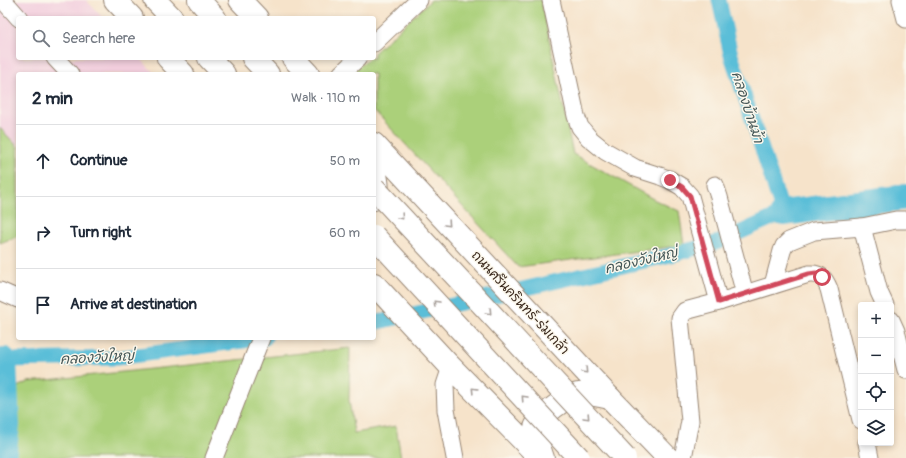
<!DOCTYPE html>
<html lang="en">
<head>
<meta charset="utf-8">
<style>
	body { margin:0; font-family:Pangolin,"Playpen Sans Thai",sans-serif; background:#f2f2f3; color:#1f2937 }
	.controls { position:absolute; right:12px; bottom:12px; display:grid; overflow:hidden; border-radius:4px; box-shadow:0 2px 6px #0003 }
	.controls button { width:36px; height:36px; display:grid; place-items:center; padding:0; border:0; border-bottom:1px solid #e0e1e3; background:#fff; color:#1f2937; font:20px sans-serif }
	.stop { position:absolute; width:12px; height:12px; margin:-9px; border:3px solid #d1495b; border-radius:50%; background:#fff }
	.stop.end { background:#d1495b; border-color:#fff; box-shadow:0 1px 4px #0008 }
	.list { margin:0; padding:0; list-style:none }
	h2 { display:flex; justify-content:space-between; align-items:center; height:52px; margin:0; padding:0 16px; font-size:17px }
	h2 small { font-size:13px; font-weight:400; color:#747a83 }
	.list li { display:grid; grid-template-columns:26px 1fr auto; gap:12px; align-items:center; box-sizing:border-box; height:72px; padding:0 16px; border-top:1px solid #e0e1e3 }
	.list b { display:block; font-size:15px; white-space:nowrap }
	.list em { font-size:13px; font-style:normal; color:#747a83 }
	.icon { flex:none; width:22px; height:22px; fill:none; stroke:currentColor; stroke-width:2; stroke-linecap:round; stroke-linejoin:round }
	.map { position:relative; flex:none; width:906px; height:458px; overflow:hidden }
	.search { position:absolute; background:#fff; box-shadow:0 2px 6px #0003; left:16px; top:16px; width:360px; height:44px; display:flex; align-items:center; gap:10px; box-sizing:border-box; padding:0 14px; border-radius:4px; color:#747a83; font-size:15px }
	.panel { position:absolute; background:#fff; box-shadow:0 2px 6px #0003; left:16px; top:72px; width:360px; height:268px; border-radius:4px }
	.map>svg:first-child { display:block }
</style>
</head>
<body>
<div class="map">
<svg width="906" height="458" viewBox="0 0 906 458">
	<rect width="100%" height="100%" fill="#fbf7ec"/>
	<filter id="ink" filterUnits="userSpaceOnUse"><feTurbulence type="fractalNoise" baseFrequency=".025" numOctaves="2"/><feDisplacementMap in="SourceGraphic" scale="8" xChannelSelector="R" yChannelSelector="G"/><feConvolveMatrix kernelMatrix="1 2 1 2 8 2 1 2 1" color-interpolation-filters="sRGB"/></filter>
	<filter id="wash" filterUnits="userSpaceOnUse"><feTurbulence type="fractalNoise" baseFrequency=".012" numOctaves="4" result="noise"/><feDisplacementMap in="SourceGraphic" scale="16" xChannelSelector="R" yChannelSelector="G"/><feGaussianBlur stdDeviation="0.9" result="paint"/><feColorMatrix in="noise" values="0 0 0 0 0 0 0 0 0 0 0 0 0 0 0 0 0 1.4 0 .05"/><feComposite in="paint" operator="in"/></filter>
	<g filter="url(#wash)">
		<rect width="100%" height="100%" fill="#f6e3ca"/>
		<polygon fill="#f3cfde" points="0,0 86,0 103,18 18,18 18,58 140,58 155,74 18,74 18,147 0,128"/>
		<g fill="#abd07a" stroke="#737d4c">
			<polygon points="431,0 541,0 573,154 655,200 679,211 684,245 518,267 374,110 374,74 351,74 369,58 374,58 374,53"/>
			<polygon points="0,128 18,147 18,236 0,243"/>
			<polygon points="350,348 349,400 354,433 396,426 401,458 15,458 17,387 28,382"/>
		</g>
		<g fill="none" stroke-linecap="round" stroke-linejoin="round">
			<g stroke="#5abed8" stroke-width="15">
				<polyline points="374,323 671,255 719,242 783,213 731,55 719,0"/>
				<polyline points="0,357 4,360 116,358 265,338"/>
			</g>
			<g stroke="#5abed8" stroke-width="26">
				<polyline points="783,213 906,197"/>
				<polyline points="3,458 7,425 4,360"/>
			</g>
		</g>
	</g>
	<g filter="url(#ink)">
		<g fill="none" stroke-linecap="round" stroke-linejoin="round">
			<g stroke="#988674" stroke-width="19">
				<g id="minor">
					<polyline points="3,0 19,18"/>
					<polyline points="551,0 576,116 580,127 589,138 605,151 635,168 660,176 670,180 682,187 690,196 719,302 685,311 680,318 690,421 683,458"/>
					<polyline points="901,0 906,19"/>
					<polyline points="374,43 419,0"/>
					<polyline points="55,58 70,74"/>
					<polyline points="341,74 358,58"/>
					<polyline points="715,185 719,197 742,283 745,294"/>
					<polyline points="862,227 879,292 885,305"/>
					<polyline points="773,285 782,251 784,246 789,241 814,231 862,227 896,220 906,220"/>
					<polyline points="0,291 18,299"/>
					<path d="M719,302L809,274C821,273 825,279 829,289L861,420"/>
					<polyline points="891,320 896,331 906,370"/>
					<polyline points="451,367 445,385 446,410 455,458"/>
					<polyline points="867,443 870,458"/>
					<polyline points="214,458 261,338"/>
				</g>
			</g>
			<g stroke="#988674" stroke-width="24">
				<g id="major">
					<polyline points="115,0 132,18"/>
					<polyline points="155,0 172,18"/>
					<polyline points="199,0 215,18"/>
					<polyline points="240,0 257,18"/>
					<polyline points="168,58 183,74"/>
					<polyline points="209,58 224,74"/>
					<polyline points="253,58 268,74"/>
					<polyline points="293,58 308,74"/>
					<polyline points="374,144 610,398 668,458"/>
					<path d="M374,165C376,176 381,190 374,199"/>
					<polyline points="374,284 448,364 540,458"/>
					<path d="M543,458C541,452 534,433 535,428C537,418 569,394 579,394C587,393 601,396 610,398"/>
				</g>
			</g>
			<use href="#minor" stroke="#fff" stroke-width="17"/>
			<use href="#major" stroke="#fff" stroke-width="22"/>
			<g stroke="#988674" stroke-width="24" stroke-linecap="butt">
				<g id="major-bridge">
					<polyline points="374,188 625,458"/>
					<polyline points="374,236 579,458"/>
				</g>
			</g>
			<use href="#major-bridge" stroke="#fff" stroke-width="22"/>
		</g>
		<defs><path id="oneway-chevron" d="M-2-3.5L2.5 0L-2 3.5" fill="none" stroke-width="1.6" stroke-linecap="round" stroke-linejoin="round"/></defs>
		<g stroke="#a79f9a">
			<use href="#oneway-chevron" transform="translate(401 217) rotate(47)"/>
			<use href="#oneway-chevron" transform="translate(448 224) rotate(47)"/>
			<use href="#oneway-chevron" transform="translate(436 303) rotate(-133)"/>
			<use href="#oneway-chevron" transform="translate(489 312) rotate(47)"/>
			<use href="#oneway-chevron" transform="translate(585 371) rotate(47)"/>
			<use href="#oneway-chevron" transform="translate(474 390) rotate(-134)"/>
			<use href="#oneway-chevron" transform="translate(524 398) rotate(-133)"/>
			<use href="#oneway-chevron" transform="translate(587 417) rotate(47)"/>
		</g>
	</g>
	<g fill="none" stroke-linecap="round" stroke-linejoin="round" filter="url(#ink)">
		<polyline stroke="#d1495b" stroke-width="5" points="670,180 682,187 690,196 719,302 809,274 816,273 822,277"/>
	</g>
	<g text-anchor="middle" stroke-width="3" stroke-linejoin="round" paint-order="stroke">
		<g font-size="13" fill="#3b2a1e" stroke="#fbf7ec">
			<text transform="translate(521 302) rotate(47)" y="5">ถนนศรีนครินทร์-ร่มเกล้า</text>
		</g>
		<g font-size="14" font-style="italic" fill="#445656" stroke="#fbf7ec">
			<text transform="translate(748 107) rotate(72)" y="5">คลองบ้านม้า</text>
			<text transform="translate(641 260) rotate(-13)" y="5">คลองวังใหญ่</text>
			<text transform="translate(97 357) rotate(-3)" y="5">คลองวังใหญ่</text>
		</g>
	</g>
</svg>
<div class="controls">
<button>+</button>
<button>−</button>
<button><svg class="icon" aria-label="locate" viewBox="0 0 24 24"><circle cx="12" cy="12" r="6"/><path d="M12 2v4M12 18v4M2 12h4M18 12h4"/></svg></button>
<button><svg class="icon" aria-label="layers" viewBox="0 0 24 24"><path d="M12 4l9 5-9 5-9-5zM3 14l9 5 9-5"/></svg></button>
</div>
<div class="stop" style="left:822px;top:277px"></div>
<div class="stop end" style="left:670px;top:180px"></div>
<div class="search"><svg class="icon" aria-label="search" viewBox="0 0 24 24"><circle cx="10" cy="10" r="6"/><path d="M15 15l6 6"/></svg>Search here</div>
<section class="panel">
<h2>2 min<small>Walk · 110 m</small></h2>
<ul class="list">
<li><svg class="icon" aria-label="ahead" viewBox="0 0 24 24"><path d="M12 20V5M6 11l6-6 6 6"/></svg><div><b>Continue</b></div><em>50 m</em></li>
<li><svg class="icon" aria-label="right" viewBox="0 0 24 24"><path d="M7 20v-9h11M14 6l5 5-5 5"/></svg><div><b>Turn right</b></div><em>60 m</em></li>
<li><svg class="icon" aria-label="arrive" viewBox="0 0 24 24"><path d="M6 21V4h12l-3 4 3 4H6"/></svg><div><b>Arrive at destination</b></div></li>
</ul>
</section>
</div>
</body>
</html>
